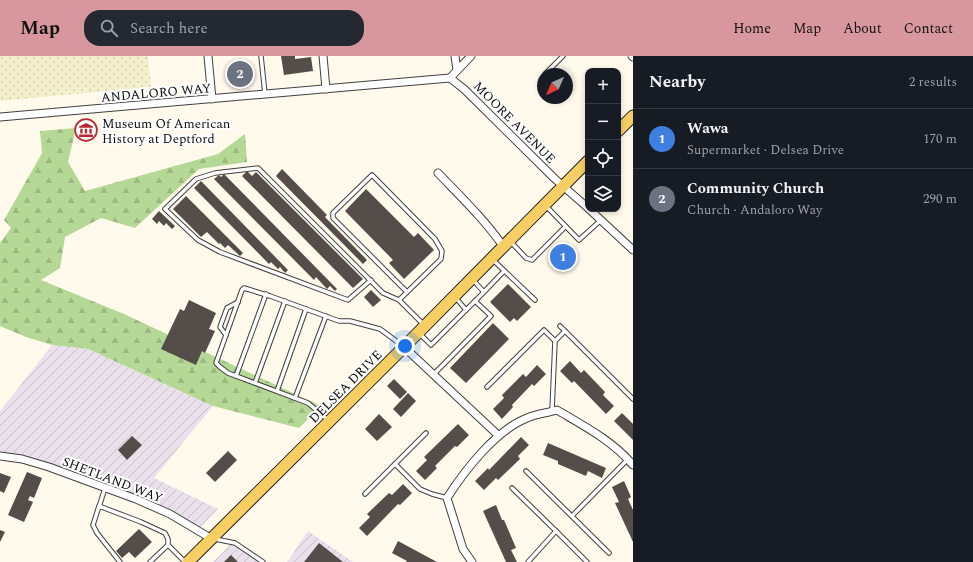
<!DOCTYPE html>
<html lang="en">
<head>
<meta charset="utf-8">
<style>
	body { margin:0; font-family:Spectral,serif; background:#242831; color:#f1f3f6 }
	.controls { position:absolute; right:12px; top:12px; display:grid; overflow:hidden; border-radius:8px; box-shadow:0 2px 6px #0003 }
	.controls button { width:36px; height:36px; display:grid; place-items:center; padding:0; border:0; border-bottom:1px solid #363941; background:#171b24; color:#f1f3f6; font:20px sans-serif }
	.compass { position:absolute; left:537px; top:12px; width:36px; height:36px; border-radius:50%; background:#171b24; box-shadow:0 2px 6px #0003; rotate:225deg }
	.you { position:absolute; left:405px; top:290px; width:14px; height:14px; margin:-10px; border:3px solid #fff; border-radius:50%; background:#1a73e8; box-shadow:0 0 0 6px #1a73e833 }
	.badge { display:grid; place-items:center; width:26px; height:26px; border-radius:50%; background:#d8979e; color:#fff; font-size:13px; font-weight:700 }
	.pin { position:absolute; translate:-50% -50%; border:2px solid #fff; box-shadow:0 1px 4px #0006 }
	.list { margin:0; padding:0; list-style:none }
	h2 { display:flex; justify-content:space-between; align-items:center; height:52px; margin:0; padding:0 16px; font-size:17px }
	h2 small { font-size:13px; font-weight:400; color:#9ea1a6 }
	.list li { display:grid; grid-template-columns:26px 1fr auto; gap:12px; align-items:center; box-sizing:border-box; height:60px; padding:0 16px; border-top:1px solid #363941 }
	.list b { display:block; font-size:15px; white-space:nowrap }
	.list p { margin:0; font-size:13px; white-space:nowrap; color:#9ea1a6 }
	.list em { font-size:13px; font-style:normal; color:#9ea1a6 }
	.icon { flex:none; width:22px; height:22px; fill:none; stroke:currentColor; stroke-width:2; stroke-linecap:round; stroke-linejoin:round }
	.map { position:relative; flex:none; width:633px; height:506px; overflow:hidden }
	header { display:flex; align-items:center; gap:24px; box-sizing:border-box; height:56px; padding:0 20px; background:#d8979e; color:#111 }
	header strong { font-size:19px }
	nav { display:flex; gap:22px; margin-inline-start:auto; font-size:14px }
	.search { width:280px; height:36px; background:#242831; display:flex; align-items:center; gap:10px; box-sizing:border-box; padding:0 14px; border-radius:16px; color:#9ea1a6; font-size:15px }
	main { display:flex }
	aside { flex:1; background:#171b24 }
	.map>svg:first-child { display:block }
</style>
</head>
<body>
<header>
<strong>Map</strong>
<div class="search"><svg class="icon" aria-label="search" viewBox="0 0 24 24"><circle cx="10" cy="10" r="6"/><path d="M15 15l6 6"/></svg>Search here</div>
<nav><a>Home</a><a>Map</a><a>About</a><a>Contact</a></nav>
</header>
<main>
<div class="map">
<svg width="633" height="506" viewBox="0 0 633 506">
	<defs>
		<pattern id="industrial-furrows" width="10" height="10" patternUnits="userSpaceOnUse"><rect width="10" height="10" fill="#eae0eb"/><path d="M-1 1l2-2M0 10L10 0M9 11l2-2" fill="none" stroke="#c8bfc8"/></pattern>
		<pattern id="farmland-dots" width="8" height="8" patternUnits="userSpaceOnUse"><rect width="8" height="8" fill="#f4efcd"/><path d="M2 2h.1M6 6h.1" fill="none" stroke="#d0ccaf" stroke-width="1.8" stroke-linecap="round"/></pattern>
		<pattern id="forest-firs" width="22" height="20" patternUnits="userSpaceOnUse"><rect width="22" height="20" fill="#b6d896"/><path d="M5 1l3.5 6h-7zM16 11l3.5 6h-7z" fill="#9bb880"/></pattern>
	</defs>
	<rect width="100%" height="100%" fill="#fffaec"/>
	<g fill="url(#industrial-furrows)">
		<polygon points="52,289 88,293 213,350 154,422 218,453 197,475 64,415 0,399 0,355"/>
		<polygon points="308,475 353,506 287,506"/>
		<polygon points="233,486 262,506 213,506"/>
	</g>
	<polygon fill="url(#farmland-dots)" points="0,0 148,0 151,31 0,45"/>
	<polygon fill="url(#forest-firs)" points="76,72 68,106 85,135 218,98 245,78 247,106 199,113 135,172 101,162 65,181 60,212 41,224 124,258 321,350 299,372 213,350 88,293 52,289 26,281 0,270 0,187 11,172 4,164 42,97 40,75"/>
	<g fill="#554d49">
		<polygon points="281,0 295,0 295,3 311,1 313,15 284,19"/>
		<polygon points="91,66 92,81 81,81 80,67"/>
		<polygon points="282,113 327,159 325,161 367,204 363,208 276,120"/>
		<polygon points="247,115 252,120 256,116 363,223 353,232 242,120"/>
		<polygon points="224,118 337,233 335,235 330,230 327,233 316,221 314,224 214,123 219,119 221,121"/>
		<polygon points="201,125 288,214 285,217 280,211 278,213 271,206 269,208 194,132"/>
		<polygon points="366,133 414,181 418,177 434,194 404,223 389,207 393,204 345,155"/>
		<polygon points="186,140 243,197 240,200 228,189 225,192 220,187 219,188 207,176 201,181 173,153"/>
		<polygon points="159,155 175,170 172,173 166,167 164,170 159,165 157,168 152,163"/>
		<polygon points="565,187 577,199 561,216 548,203"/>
		<polygon points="508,228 531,251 517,265 514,262 510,266 490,246"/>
		<polygon points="371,234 381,244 373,251 364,241"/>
		<polygon points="189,244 216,257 209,273 215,275 205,297 202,295 196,309 161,293 180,253 184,255"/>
		<polygon points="493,267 509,283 466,327 450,312"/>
		<polygon points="570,305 581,317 584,314 605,336 603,339 614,350 606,358 574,325 572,327 560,315"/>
		<polygon points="537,309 546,318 534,330 532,328 512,349 513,351 502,363 493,353 504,342 502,339 523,318 526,321"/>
		<polygon points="394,323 407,336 400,343 387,330"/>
		<polygon points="408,337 416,345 401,361 393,353"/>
		<polygon points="622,357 633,368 633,384 614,365"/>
		<polygon points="379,358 392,371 377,385 365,373"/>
		<polygon points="458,368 469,379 457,391 455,390 435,410 437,412 425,424 416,415 427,404 424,401"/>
		<polygon points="132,380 142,389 127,404 118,394"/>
		<polygon points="521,381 529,389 518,400 520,403 498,424 496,422 484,434 475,425 488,412 489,414"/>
		<polygon points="548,387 606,412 602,422 588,415 586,420 558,408 558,405 543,399"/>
		<polygon points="228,395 237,404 215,426 206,417"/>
		<polygon points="27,416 42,422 34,442 30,440 28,444 33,446 24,466 8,459"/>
		<polygon points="0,417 11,421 4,437 0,435"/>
		<polygon points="624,425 631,441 628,443 633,454 633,486 615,447 619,446 612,431"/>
		<polygon points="403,428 412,437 400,449 398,448 367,480 359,472 370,461 367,458 389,437 392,439"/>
		<polygon points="496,449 502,464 504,464 516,492 511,494 517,506 506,506 483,455"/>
		<polygon points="139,473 152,486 135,502 129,496 122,502 116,495"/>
		<polygon points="0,474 5,476 0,486"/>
		<polygon points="398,485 437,506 406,506 407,505 392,497"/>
		<polygon points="319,487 343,506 304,506"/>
		<polygon points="231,499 238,506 224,506"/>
	</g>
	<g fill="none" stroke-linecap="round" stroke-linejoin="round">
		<g stroke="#3f3f3f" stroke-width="5.5">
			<g id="service">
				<polyline points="261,0 265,38"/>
				<polyline points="545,18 563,0"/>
				<polyline points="546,150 579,184 601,164"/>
				<polyline points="511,186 526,202 532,204 565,171"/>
				<polyline points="492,203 535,244"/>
				<polyline points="371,224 348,244 220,196 198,184 165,153 196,123 215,117 258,112 383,237 399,244 424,269"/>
				<polyline points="473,224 484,236 475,245"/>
				<polyline points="484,236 504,215"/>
				<polyline points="399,244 441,203 442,195 435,183 372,119 333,157 333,162 407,236"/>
				<polyline points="560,270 633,343"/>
				<polyline points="419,277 431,289 466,254"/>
				<polyline points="226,279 220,271 227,252 238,246"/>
				<polyline points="555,285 565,275"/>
				<polyline points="434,318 491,260 475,245 466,254 456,242"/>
				<polyline points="236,320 266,238"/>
				<polyline points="255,327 285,245"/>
				<polyline points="487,331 544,274 555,285 552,355"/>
				<polyline points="277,335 306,253"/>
				<polyline points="295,342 326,260"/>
				<polyline points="328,364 308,347 228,317 220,311 216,307 242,234 244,232 270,240 339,265 350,265 380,273 403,290"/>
				<polyline points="395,408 420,433 432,438 447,442"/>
				<polyline points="526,415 609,497"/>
				<polyline points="512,432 556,475"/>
				<polyline points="365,438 426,377"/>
				<polyline points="99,451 105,432"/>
				<polyline points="572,460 628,403"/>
				<polyline points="215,483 235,487 263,506"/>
				<polyline points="168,489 185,506"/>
				<polyline points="120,506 97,477 93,469 99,450 141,466 165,477 168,483 168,489 150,506"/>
				<polyline points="528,506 556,475 587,506"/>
			</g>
		</g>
		<g stroke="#3f3f3f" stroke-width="9">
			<g id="minor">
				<polyline points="208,0 212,43"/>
				<polyline points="323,0 326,33"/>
				<polyline points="455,0 457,14"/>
				<polyline points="632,0 633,1"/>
				<polyline points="450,22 464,33 554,122 588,152"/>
				<polyline points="0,61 450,22 471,0"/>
				<path d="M438,117C461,141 484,163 503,190"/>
				<polyline points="589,153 633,194"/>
				<polyline points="404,291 498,379"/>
				<polyline points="0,400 22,403 49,411 136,443 170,458 212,483"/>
				<path d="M472,506L463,493L447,442C465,414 496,374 527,362C536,358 547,357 557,354C584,370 613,385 633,409"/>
			</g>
		</g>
		<g stroke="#1d1d1d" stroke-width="13">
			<g id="primary">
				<polyline points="618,75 633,60"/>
				<polyline points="188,506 404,291 588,105"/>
			</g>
		</g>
		<use href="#service" stroke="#fff" stroke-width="3.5"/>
		<use href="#minor" stroke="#fff" stroke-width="7"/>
		<use href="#primary" stroke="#f6ce64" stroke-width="11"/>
	</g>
	<defs>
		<g id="museum-ring" transform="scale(1.15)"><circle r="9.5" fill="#fff" stroke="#ba2733" stroke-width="1.5"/><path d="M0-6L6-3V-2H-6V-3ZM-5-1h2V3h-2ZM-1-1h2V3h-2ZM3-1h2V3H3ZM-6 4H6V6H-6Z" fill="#ba2733"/></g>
	</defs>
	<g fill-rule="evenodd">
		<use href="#museum-ring" x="86" y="74"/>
	</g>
	<g text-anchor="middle" stroke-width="4" stroke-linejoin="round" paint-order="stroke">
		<g font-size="13" fill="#0c0c0c" stroke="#fff">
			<text transform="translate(156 36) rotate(-5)" y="5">ANDALORO WAY</text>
			<text transform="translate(515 66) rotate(45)" y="5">MOORE AVENUE</text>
			<text transform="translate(345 330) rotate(-45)" y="5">DELSEA DRIVE</text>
			<text transform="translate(113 423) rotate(21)" y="5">SHETLAND WAY</text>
		</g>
		<g font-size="13" fill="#0c0c0c" stroke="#fff" text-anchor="start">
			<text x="102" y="72">Museum Of American<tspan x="102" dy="15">History at Deptford</tspan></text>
		</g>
	</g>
</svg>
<div class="controls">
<button>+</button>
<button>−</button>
<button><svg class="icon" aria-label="locate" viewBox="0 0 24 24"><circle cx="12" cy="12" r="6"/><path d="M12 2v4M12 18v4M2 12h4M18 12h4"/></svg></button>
<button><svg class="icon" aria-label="layers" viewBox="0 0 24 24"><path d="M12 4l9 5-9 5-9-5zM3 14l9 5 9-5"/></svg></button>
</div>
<svg class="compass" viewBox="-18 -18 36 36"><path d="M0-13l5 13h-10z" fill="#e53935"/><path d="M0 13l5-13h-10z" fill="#9ea1a6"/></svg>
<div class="you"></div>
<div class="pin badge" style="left:563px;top:201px;background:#3f7fe0">1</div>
<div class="pin badge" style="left:240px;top:18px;background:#6b7280">2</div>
</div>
<aside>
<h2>Nearby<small>2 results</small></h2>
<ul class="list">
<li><span class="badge" style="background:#3f7fe0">1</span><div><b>Wawa</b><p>Supermarket · Delsea Drive</p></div><em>170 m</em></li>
<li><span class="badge" style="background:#6b7280">2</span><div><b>Community Church</b><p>Church · Andaloro Way</p></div><em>290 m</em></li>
</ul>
</aside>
</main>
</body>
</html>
